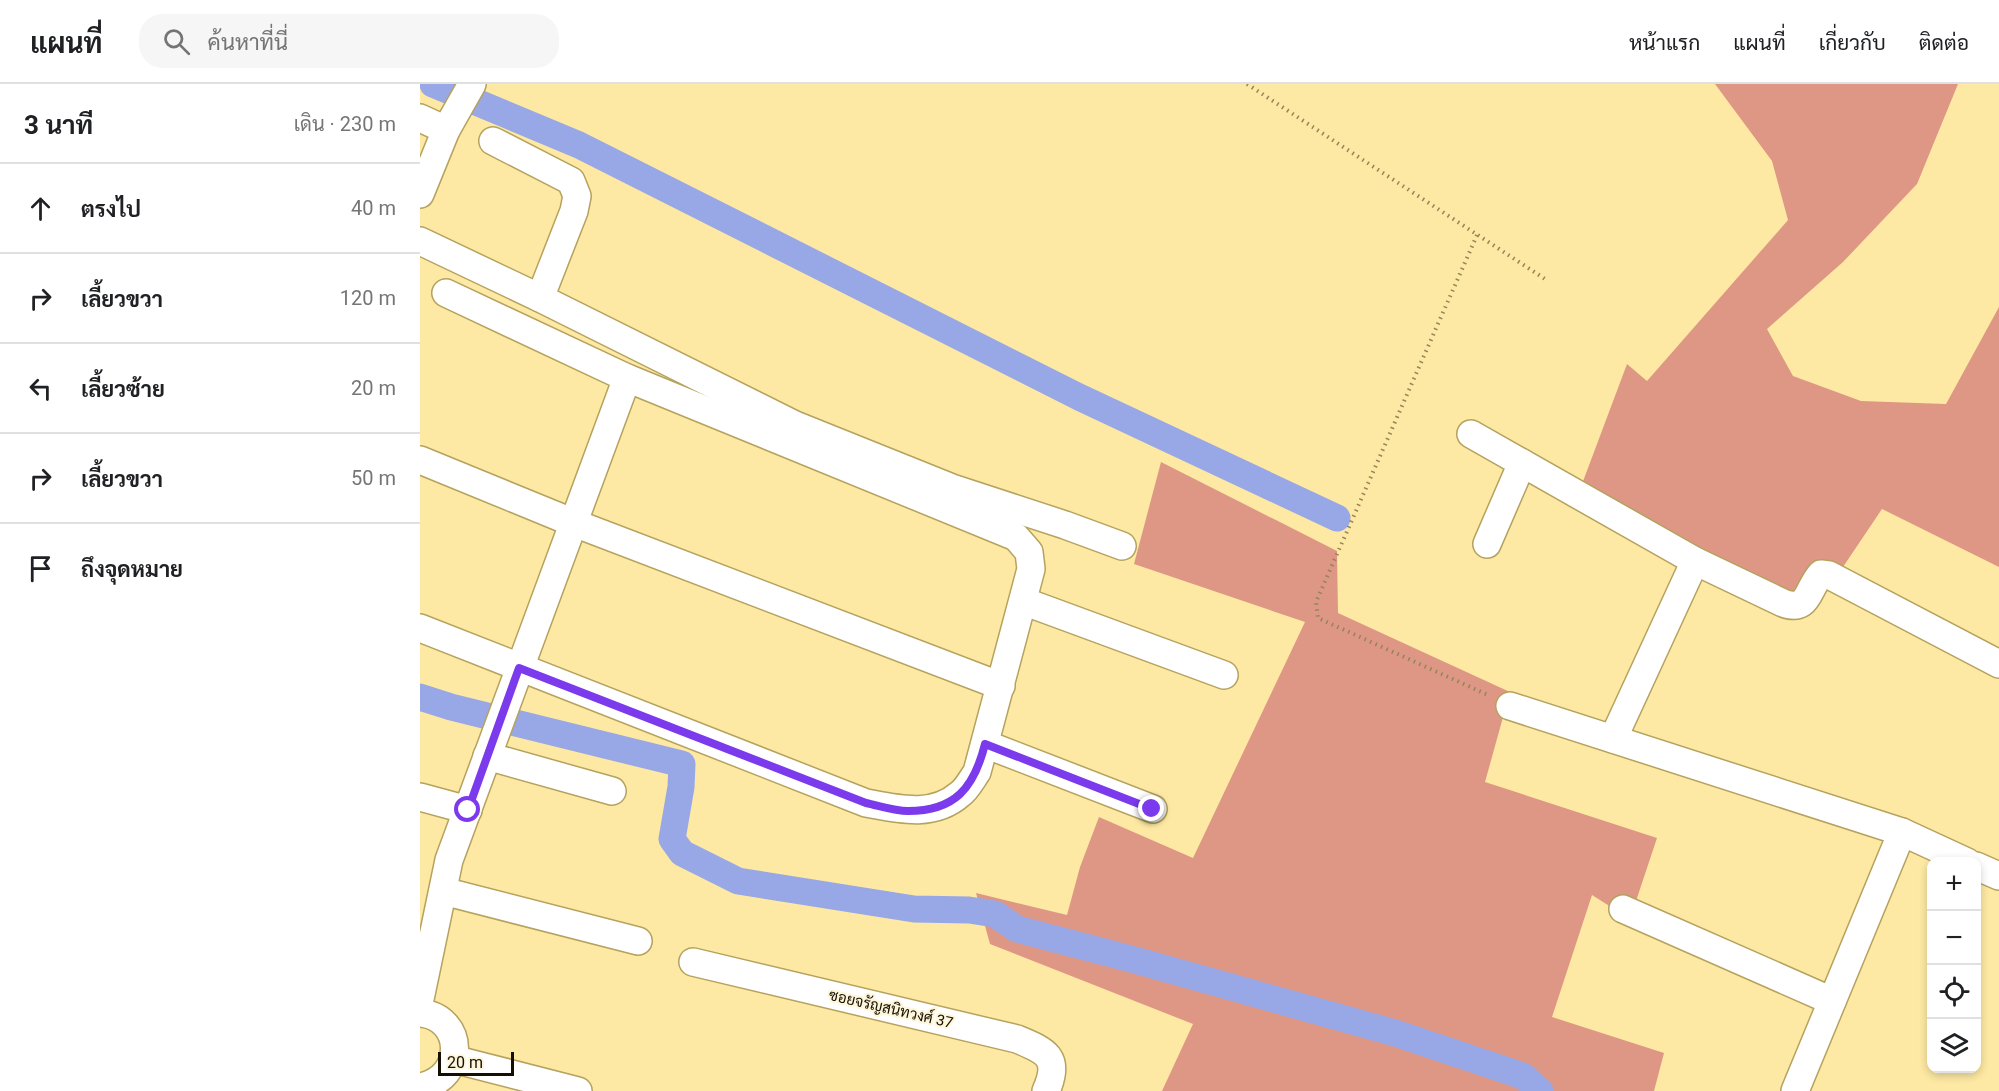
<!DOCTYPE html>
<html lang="th">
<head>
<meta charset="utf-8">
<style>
	body { margin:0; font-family:Roboto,Sarabun,sans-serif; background:#f6f6f6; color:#202124 }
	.controls { position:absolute; right:18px; bottom:18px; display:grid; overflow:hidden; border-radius:12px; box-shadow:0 3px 9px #0003 }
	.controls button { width:54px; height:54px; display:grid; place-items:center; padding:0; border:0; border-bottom:2px solid #e0e0e0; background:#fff; color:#202124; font:30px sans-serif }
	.scale { position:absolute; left:18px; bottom:15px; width:76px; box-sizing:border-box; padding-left:6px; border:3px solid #160e00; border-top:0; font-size:16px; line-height:21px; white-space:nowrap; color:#160e00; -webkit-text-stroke:4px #fef6db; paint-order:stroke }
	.stop { position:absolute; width:18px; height:18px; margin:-14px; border:4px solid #7c3aed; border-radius:50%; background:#fff }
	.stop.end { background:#7c3aed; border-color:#fff; box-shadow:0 2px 6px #0008 }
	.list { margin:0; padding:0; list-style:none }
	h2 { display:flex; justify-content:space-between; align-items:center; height:78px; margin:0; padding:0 24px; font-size:26px }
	h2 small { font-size:20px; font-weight:400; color:#757577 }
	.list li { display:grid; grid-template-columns:39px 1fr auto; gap:18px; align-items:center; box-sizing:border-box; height:90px; padding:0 24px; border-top:2px solid #e0e0e0 }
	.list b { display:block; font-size:22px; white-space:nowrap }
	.list em { font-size:20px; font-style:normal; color:#757577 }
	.icon { flex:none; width:33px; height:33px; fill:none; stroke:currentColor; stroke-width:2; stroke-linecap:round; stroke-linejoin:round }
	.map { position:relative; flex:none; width:1579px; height:1007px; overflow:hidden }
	header { display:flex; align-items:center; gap:36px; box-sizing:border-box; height:84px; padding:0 30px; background:#fff; border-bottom:2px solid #e0e0e0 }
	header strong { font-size:28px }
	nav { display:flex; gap:33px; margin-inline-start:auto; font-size:21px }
	.search { width:420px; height:54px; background:#f6f6f6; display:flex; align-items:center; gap:15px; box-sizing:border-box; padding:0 21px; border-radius:24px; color:#757577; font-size:22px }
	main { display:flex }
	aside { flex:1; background:#fff }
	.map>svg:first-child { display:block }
</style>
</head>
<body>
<header>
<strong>แผนที่</strong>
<div class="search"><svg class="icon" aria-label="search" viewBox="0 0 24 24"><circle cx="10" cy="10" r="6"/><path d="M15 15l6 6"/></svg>ค้นหาที่นี่</div>
<nav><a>หน้าแรก</a><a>แผนที่</a><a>เกี่ยวกับ</a><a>ติดต่อ</a></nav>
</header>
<main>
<aside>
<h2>3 นาที<small>เดิน · 230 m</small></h2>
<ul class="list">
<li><svg class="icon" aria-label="ahead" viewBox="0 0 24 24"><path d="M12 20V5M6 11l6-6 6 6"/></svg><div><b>ตรงไป</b></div><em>40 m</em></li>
<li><svg class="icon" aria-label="right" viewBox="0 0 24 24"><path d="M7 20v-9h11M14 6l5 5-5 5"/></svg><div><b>เลี้ยวขวา</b></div><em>120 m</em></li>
<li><svg class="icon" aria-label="left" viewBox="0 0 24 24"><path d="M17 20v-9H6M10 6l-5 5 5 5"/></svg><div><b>เลี้ยวซ้าย</b></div><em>20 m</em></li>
<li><svg class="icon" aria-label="right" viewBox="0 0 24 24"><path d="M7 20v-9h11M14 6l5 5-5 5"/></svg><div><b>เลี้ยวขวา</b></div><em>50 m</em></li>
<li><svg class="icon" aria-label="arrive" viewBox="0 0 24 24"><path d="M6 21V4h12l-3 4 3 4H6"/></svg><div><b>ถึงจุดหมาย</b></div></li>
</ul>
</aside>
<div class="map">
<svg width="1579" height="1007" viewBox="0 0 1579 1007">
	<rect width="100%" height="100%" fill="#fde9a3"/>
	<g fill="#df9785">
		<polygon points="1295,0 1538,0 1497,100 1423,178 1347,245 1373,292 1441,317 1526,320 1579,223 1579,483 1462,425 1392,529 1162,400 1207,280 1227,297 1368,136 1352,77"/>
		<polygon points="741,378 917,467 918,529 1090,608 1065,698 1237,754 1210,835 1172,811 1132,933 1244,969 1234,1007 742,1007 773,940 570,860 556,809 647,831 660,783 679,733 773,774 885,538 714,480"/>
	</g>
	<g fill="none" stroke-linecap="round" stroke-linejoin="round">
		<g stroke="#98a7e5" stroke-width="27">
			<polyline points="13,0 159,61 659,313 917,434"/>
			<polyline points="0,613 31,623 262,680 261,703 252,755 262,769 318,797 494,825 549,826 575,830 597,845 711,875 975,949 1103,992 1120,1007"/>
		</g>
		<g stroke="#b5a25e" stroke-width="30">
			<g id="minor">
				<polyline points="0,34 26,46"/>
				<polyline points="73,57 151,97 157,112 154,127 120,214"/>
				<polyline points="0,110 26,46 52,0"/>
				<polyline points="0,157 120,214 375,341 532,404 645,441 702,462"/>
				<path d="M1051,350L1275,477L1363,519C1389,529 1387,505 1401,490L1409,491L1579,580"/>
				<polyline points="0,376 154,439 581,602"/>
				<polyline points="1067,460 1102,379"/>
				<polyline points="603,517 804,591"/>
				<path d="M0,544L446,719C478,725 513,734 540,710C547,705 552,695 557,688L611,485L609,468L596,453L207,294L26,209"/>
				<polyline points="1090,622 1482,748 1547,778"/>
				<polyline points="1193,655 1275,477"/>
				<polyline points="565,660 733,725"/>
				<polyline points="67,672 192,707"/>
				<polyline points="0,713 48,726"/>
				<polyline points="1556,782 1579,792"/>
				<polyline points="23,807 218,857"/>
				<polyline points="1203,825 1412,917"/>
				<path d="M273,878L597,955C626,967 641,973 626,1007"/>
				<polyline points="0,915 29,776 207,294"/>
				<path d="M0,929C45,933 47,994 0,1003"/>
				<polyline points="33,975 158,1007"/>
				<polyline points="1375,1007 1482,748"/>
			</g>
		</g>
		<g stroke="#948559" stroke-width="4" stroke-dasharray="1.5 4.5" stroke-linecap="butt">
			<polyline points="827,0 1125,195"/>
			<polyline points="1057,151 896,518 898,534 1068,611"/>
		</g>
		<use href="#minor" stroke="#fff" stroke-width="27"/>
	</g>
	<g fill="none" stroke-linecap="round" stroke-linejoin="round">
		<path stroke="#7c3aed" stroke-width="8" d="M48,726L99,584L446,719C460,722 475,727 488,727C535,727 554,704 565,660L732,725"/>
	</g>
	<g text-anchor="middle" stroke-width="4.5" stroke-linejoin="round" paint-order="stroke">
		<g font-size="15" fill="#160e00" stroke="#fef6db">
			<text transform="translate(471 925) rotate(13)" y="5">ซอยจรัญสนิทวงศ์ 37</text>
		</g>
	</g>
</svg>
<div class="controls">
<button>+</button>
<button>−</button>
<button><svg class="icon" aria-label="locate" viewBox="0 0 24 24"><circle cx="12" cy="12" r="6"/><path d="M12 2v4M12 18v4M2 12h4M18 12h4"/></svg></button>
<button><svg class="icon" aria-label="layers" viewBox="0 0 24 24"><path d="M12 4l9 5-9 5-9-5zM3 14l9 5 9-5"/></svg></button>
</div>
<div class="scale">20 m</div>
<div class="stop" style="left:48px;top:726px"></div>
<div class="stop end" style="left:732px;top:725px"></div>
</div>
</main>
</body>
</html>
